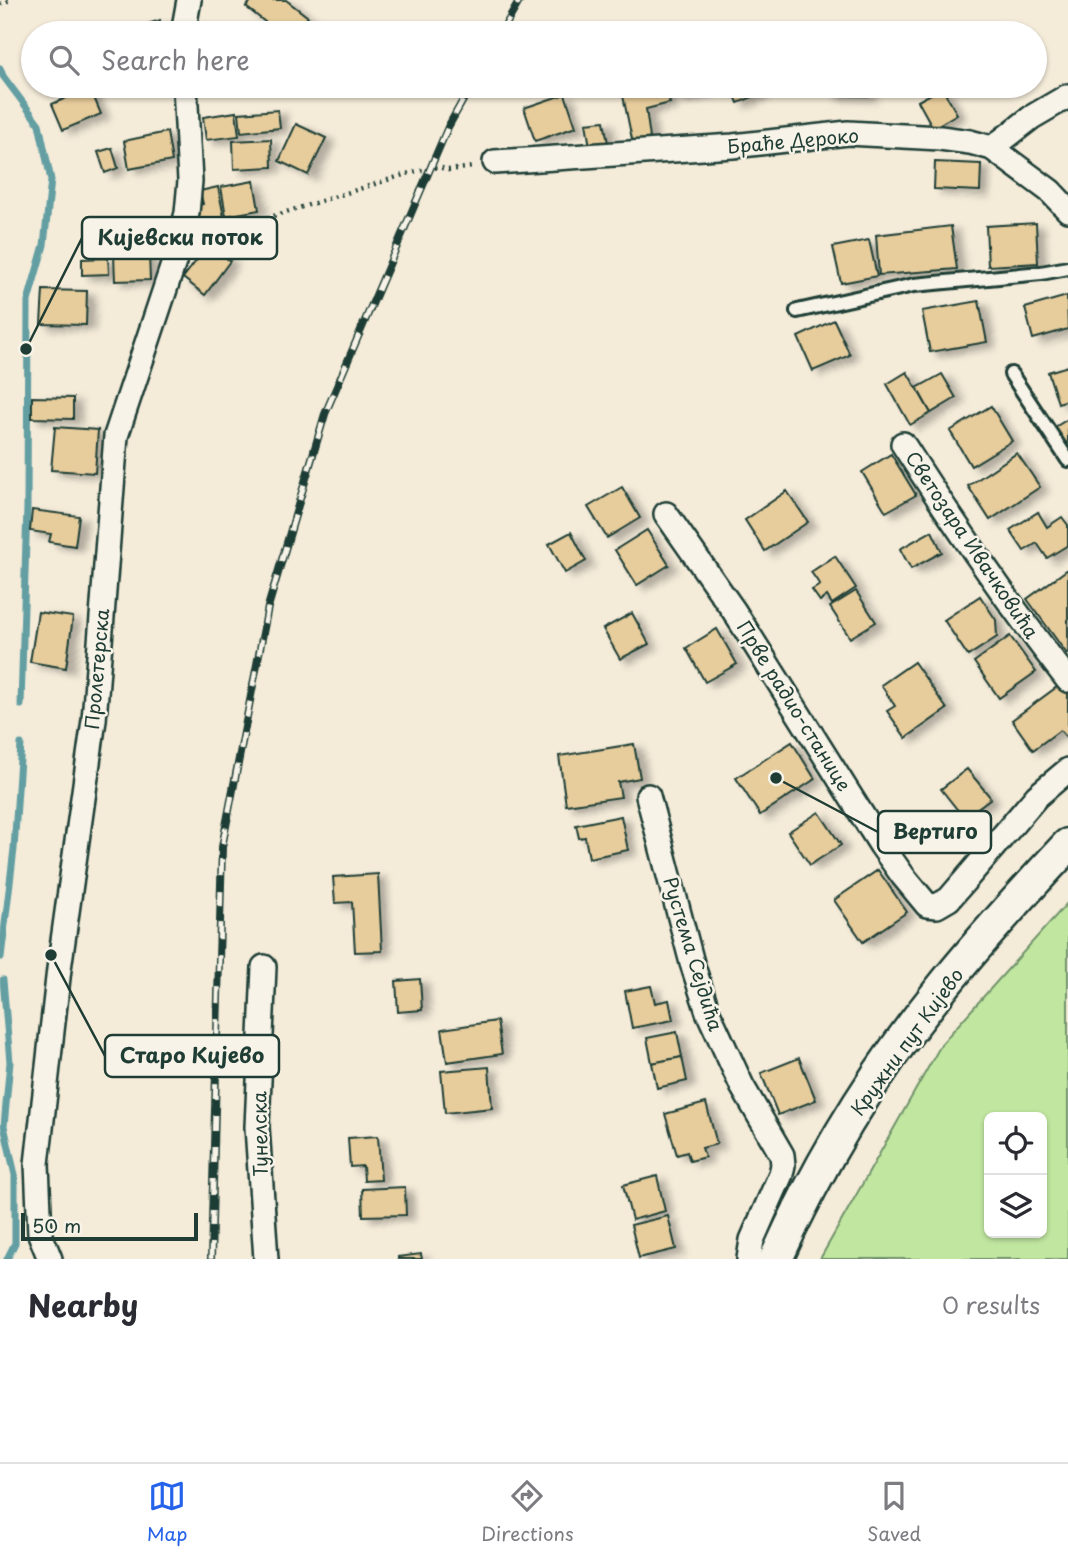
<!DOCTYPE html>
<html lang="en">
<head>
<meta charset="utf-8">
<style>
	body { margin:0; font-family:"Playpen Sans",sans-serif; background:#f7f7f7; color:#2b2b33 }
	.controls { position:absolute; right:21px; bottom:21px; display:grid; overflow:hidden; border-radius:10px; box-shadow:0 2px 5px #0004 }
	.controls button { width:63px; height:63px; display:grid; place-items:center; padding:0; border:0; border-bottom:2px solid #e1e1e2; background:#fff; color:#2b2b33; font:35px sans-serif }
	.scale { position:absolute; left:21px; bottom:18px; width:177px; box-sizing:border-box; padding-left:7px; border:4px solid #1f3d34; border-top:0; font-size:19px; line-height:24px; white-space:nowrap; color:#1f3d34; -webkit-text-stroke:5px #f7f3e8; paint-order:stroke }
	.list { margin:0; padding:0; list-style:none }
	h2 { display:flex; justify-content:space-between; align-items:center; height:91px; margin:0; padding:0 28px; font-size:30px }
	h2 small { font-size:23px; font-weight:400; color:#7c7c81 }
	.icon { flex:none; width:38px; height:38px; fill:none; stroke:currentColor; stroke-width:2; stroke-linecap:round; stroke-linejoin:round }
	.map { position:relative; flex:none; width:1068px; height:1259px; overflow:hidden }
	.search { position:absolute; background:#fff; box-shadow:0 2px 5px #0004; left:21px; right:21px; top:21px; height:77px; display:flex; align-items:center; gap:18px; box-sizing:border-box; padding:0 24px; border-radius:38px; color:#7c7c81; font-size:26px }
	.sheet { height:203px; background:#fff }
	nav { display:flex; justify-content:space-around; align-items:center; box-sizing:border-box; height:98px; border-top:2px solid #e1e1e2; background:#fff; font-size:19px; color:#7c7c81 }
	nav a { display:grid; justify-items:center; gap:4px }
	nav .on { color:#2563eb }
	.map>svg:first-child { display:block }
</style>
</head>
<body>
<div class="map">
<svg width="1068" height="1259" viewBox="0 0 1068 1259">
	<defs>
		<filter id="shadow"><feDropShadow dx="8" dy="4.5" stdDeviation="3.5" flood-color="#0004"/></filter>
	</defs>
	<rect width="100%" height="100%" fill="#f4ebd9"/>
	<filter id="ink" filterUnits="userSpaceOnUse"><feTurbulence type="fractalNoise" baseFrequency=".0143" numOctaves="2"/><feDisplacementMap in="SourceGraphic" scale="14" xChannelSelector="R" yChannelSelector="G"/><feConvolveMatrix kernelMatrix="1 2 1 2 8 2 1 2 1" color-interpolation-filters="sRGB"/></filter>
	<g filter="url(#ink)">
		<path fill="#c1e6a0" stroke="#70926a" stroke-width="2" fill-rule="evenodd" d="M1068,902V1259H820L942,1043ZM989,1117H1042V1233H989Z"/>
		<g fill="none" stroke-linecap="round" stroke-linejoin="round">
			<g stroke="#629ea2" stroke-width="7">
				<polyline points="0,68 3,76 39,124 51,180 44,245 28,301 27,507 21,705"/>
				<polyline points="1,957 14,849 21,744"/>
				<polyline points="3,980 10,1062 4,1126 15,1175 15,1243 7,1259"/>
			</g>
		</g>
		<g fill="#e7cc9c" stroke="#1f3d34" stroke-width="2" filter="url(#shadow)">
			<polygon points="252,0 286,0 308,17 295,33 279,33 246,7"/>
			<polygon points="160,20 160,33 126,33 125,31"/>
			<polygon points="621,86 664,86 670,103 646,109 650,138 633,144"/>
			<polygon points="674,86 704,86 705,90 677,99"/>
			<polygon points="731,86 757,86 760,94 738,103"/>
			<polygon points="829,86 868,86 868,96 829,95"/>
			<polygon points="90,88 101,114 63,130 52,104"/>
			<polygon points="942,88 957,114 933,128 918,101"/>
			<polygon points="565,94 576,127 535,141 524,108"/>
			<polygon points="278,110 280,128 241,132 239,113"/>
			<polygon points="236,112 239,136 206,140 203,117"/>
			<polygon points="604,121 608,143 590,147 586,123"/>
			<polygon points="296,124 326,138 308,175 279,161"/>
			<polygon points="167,132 172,161 129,169 124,141"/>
			<polygon points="271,139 272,167 234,169 233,141"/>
			<polygon points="112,148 118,168 105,173 98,152"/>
			<polygon points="935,162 981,164 980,191 934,189"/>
			<polygon points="254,181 259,210 226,216 221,187"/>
			<polygon points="218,187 224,217 199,223 195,206 203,204 200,191"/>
			<polygon points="1036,223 1038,263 988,266 986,226"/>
			<polygon points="951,226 957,269 879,275 876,235"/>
			<polygon points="869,240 877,276 841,283 833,247"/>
			<polygon points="209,244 230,261 205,295 183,278"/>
			<polygon points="114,255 149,255 150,280 115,281"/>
			<polygon points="108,258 109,274 82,275 82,259"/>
			<polygon points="43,290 87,291 86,325 41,324"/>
			<polygon points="1067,296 1068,329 1033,339 1025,308"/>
			<polygon points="979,301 987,342 930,352 922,311"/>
			<polygon points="834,320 850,355 813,371 798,337"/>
			<polygon points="1068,366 1068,400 1058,403 1048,372"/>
			<polygon points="907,372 931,413 910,425 887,384"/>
			<polygon points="942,374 956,398 931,413 917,388"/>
			<polygon points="32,397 73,398 73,419 32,418"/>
			<polygon points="991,406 1012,441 971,466 950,431"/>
			<polygon points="1068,419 1068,447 1055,427"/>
			<polygon points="55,427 98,430 95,473 51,470"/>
			<polygon points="1017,453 1040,487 990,520 968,486"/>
			<polygon points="891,454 916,495 886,512 862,472"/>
			<polygon points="622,487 640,518 607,538 588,507"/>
			<polygon points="787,491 808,522 765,551 745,520"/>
			<polygon points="32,510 79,516 75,546 49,542 51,534 30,531"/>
			<polygon points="1038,512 1047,527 1062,517 1068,525 1068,545 1047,558 1037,543 1024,551 1010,530"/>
			<polygon points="647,530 669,565 637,585 615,550"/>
			<polygon points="932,531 942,552 911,569 900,549"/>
			<polygon points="571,532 586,561 565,573 549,544"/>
			<polygon points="835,556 856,588 832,604 827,596 820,601 812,590 820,585 811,572"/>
			<polygon points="1068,569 1068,653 1067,654 1027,599"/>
			<polygon points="856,591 876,622 850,638 830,607"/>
			<polygon points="980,596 996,620 997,637 968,656 944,620"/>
			<polygon points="38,612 73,617 66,668 30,662"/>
			<polygon points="632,613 649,644 620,659 603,629"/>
			<polygon points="717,629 737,664 705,682 686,648"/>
			<polygon points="1010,636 1036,672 999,698 974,662"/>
			<polygon points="914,662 947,709 906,738 887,711 895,706 881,685"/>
			<polygon points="1061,684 1068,693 1068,739 1060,730 1033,750 1012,720"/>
			<polygon points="792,742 815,779 760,815 736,778"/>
			<polygon points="634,744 640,778 618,782 621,797 566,805 559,756"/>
			<polygon points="967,769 991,798 964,818 941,789"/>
			<polygon points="819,812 841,845 810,865 788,832"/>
			<polygon points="621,816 628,850 589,858 585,837 579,838 576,825"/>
			<polygon points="878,870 907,912 863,942 834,900"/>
			<polygon points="378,874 382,951 355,952 352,902 335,903 333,877"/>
			<polygon points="420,979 422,1010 398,1012 396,981"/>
			<polygon points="651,986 655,1003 669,1000 673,1020 632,1028 625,991"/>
			<polygon points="497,1021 502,1054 447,1062 442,1029"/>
			<polygon points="677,1032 682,1057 652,1063 647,1038"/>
			<polygon points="682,1057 687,1081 657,1088 652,1063"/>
			<polygon points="799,1058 816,1100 778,1115 761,1073"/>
			<polygon points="489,1067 492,1108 445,1113 441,1071"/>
			<polygon points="706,1103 717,1144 702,1148 705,1157 690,1161 687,1152 677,1155 665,1114"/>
			<polygon points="378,1136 381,1180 364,1181 363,1166 350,1167 348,1138"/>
			<polygon points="657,1176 665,1211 632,1220 623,1185"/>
			<polygon points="405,1187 406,1215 363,1216 362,1189"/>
			<polygon points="668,1216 676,1249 639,1258 631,1225"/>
			<polygon points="421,1254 422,1259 398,1259 398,1257"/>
		</g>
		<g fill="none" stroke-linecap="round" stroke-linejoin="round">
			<g stroke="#1f3d34" stroke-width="18">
				<g id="lane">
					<polyline points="797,311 914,285 1041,273 1068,268"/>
					<polyline points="1011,374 1068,460"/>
				</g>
			</g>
			<g stroke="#1f3d34" stroke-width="28">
				<g id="street">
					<polyline points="183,33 189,0"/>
					<polyline points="992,148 1032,117 1068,96"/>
					<polyline points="495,162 733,146 848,133 940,138 970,142 992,148 1050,191 1068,210"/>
					<path d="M903,444C955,525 1008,604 1068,680"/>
					<polyline points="666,514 734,611 881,845 903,876 927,905 937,906 949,899 1037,796 1068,770"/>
					<polyline points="648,796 692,963 708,1012 742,1086 782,1155 783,1165 781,1174 752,1240 749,1259"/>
					<polyline points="264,967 257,1127 266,1259"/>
					<polyline points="50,1259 40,1234 37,1164 59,969 94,720 116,436 175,259 187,213 190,181 185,86"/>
				</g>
			</g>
			<g stroke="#1f3d34" stroke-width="37">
				<path id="secondary" d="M776,1259C818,1165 873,1074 937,994C978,942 1023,893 1068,845"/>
			</g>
			<g stroke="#1f3d34" stroke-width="4.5" stroke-dasharray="2 5" stroke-linecap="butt">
				<polyline points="0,4 10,0"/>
				<polyline points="267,218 413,172 439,167 448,170 474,167"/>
			</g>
			<use href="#lane" stroke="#f7f3e8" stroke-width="12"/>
			<use href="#street" stroke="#f7f3e8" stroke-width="23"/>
			<use href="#secondary" stroke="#f7f3e8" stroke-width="32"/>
			<g stroke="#1f3d34" stroke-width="8">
				<g id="rail">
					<polyline points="501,33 520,0"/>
					<polyline points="211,1259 222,847 268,607 325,414 448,127 471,86"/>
				</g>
			</g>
			<use href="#rail" stroke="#f7f3e8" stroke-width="5" stroke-dasharray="16" stroke-linecap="butt"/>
		</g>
	</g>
	<g text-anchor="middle" stroke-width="5" stroke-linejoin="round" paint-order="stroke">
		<g font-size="19" fill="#1f3d34" stroke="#f7f3e8">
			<text transform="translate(793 141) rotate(-5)" y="7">Браће Дероко</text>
			<text transform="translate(972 545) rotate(56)" y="7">Светозара Ивачковића</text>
			<text transform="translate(97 669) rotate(-85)" y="7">Пролетерска</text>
			<text transform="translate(794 706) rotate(58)" y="7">Прве радио-станице</text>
			<text transform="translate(693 954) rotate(73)" y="7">Рустема Сејдића</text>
			<text transform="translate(907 1042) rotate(-54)" y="7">Кружни пут Кијево</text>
			<text transform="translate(260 1134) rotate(-91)" y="7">Тунелска</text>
		</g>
	</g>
	<path fill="none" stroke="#1f3d34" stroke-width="2.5" d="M26 349L82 238M776 778L878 832M51 955L105 1056"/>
	<g fill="#1f3d34" stroke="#f7f3e8" stroke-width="2.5">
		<circle cx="26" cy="349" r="7"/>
		<circle cx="776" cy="778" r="7"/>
		<circle cx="51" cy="955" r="7"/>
	</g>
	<g fill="#f7f3e8" stroke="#1f3d34" stroke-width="2.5">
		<rect x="82" y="217" width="195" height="42" rx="7"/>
		<rect x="878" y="811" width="113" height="42" rx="7"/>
		<rect x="105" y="1035" width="174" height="42" rx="7"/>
	</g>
	<g font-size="21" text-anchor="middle" font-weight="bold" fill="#1f3d34">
		<text x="180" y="245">Кијевски поток</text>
		<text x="935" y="839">Вертиго</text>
		<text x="192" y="1063">Старо Кијево</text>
	</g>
</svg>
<div class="controls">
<button><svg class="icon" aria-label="locate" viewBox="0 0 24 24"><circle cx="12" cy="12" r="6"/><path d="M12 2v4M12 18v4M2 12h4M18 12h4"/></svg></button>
<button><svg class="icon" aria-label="layers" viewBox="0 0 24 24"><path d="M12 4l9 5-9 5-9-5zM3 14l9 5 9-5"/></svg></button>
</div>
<div class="scale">50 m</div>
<div class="search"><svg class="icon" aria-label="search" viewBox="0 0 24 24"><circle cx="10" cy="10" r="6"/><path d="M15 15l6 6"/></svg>Search here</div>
</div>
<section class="sheet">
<h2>Nearby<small>0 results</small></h2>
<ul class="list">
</ul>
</section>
<nav>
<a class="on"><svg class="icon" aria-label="map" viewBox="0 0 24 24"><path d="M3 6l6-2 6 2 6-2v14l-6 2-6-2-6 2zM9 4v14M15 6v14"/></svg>Map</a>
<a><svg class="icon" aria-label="directions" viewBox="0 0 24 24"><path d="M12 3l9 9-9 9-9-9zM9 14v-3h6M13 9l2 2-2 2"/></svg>Directions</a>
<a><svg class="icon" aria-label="saved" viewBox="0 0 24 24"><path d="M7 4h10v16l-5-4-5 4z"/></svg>Saved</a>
</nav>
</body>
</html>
